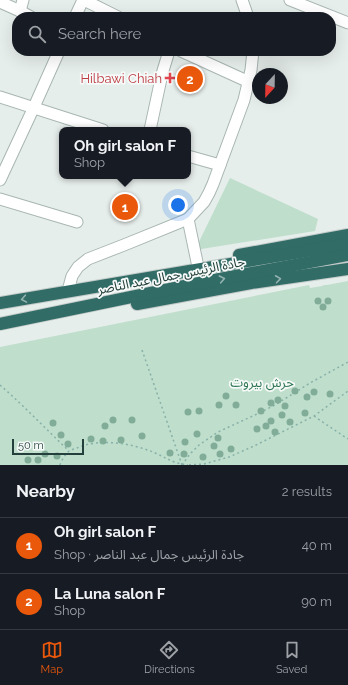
<!DOCTYPE html>
<html lang="en">
<head>
<meta charset="utf-8">
<style>
	body { margin:0; font-family:Raleway,"Noto Sans Arabic",sans-serif; background:#242831; color:#f1f3f6 }
	.compass { position:absolute; left:252px; top:68px; width:36px; height:36px; border-radius:50%; background:#171b24; box-shadow:0 4px 16px #0002; rotate:202deg }
	.scale { position:absolute; left:12px; bottom:10px; width:72px; box-sizing:border-box; padding-left:4px; border:2px solid #25403c; border-top:0; font-size:11px; line-height:14px; white-space:nowrap; color:#25403c; -webkit-text-stroke:3px #f6faf9; paint-order:stroke }
	.you { position:absolute; left:178px; top:205px; width:14px; height:14px; margin:-10px; border:3px solid #fff; border-radius:50%; background:#1a73e8; box-shadow:0 0 0 6px #1a73e833 }
	.badge { display:grid; place-items:center; width:26px; height:26px; border-radius:50%; background:#ea580c; color:#fff; font-size:13px; font-weight:700 }
	.pin { position:absolute; translate:-50% -50%; border:2px solid #fff; box-shadow:0 1px 4px #0006 }
	.popup { position:absolute; left:59px; top:127px; width:132px; height:52px; box-sizing:border-box; display:grid; place-content:center; border-radius:8px; background:#171b24; filter:drop-shadow(0 1px 3px #0005); font-size:13px; white-space:nowrap; color:#9ea1a6 }
	.popup b { font-size:15px; color:#f1f3f6 }
	.popup::after { content:''; position:absolute; left:50%; top:100%; margin-left:-8px; border:8px solid transparent; border-top-color:#171b24 }
	.list { margin:0; padding:0; list-style:none }
	h2 { display:flex; justify-content:space-between; align-items:center; height:52px; margin:0; padding:0 16px; font-size:17px }
	h2 small { font-size:13px; font-weight:400; color:#9ea1a6 }
	.list li { display:grid; grid-template-columns:26px 1fr auto; gap:12px; align-items:center; box-sizing:border-box; height:56px; padding:0 16px; border-top:1px solid #363941 }
	.list b { display:block; font-size:15px; white-space:nowrap }
	.list p { margin:0; font-size:13px; white-space:nowrap; color:#9ea1a6 }
	.list em { font-size:13px; font-style:normal; color:#9ea1a6 }
	.icon { flex:none; width:22px; height:22px; fill:none; stroke:currentColor; stroke-width:2; stroke-linecap:round; stroke-linejoin:round }
	.map { position:relative; flex:none; width:348px; height:465px; overflow:hidden }
	.search { position:absolute; background:#171b24; box-shadow:0 4px 16px #0002; left:12px; right:12px; top:12px; height:44px; display:flex; align-items:center; gap:10px; box-sizing:border-box; padding:0 14px; border-radius:16px; color:#9ea1a6; font-size:15px }
	.sheet { height:164px; background:#171b24 }
	nav { display:flex; justify-content:space-around; align-items:center; box-sizing:border-box; height:56px; border-top:1px solid #363941; background:#171b24; font-size:11px; color:#9ea1a6 }
	nav a { display:grid; justify-items:center; gap:2px }
	nav .on { color:#ea580c }
	.map>svg:first-child { display:block }
</style>
</head>
<body>
<div class="map">
<svg width="348" height="465" viewBox="0 0 348 465">
	<rect width="100%" height="100%" fill="#e6eeeb"/>
	<g fill="#bfdecc">
		<polygon points="230,178 318,219 315,231 195,250"/>
		<polygon points="348,281 348,465 0,465 0,347 309,285 310,288 322,286 324,285 327,285"/>
	</g>
	<g fill="none" stroke-linecap="round" stroke-linejoin="round">
		<g stroke="#a8b6b3" stroke-width="13">
			<g id="street">
				<polyline points="84,0 118,17"/>
				<polyline points="242,0 248,17"/>
				<polyline points="290,0 348,23"/>
				<polyline points="0,2 20,11 31,17"/>
				<polyline points="20,11 23,0"/>
				<polyline points="75,17 83,0"/>
				<polyline points="181,51 249,82"/>
				<polyline points="0,97 103,130"/>
				<polyline points="150,130 162,74 169,51"/>
				<polyline points="188,156 220,165"/>
				<polyline points="0,180 34,107 59,51"/>
				<polyline points="0,199 77,222"/>
				<polyline points="188,219 197,262"/>
				<polyline points="69,287 72,276 78,267 88,259 124,245 188,219 204,202 209,193 213,184 244,100 251,70 253,51"/>
			</g>
		</g>
		<g stroke="#c2cac8" stroke-width="14">
			<g id="highway">
				<polyline points="239,255 348,235"/>
				<polyline points="0,303 348,244"/>
				<polyline points="137,304 251,283 348,269"/>
				<polyline points="0,324 209,281 348,255"/>
			</g>
		</g>
		<g stroke="#87b1a9" stroke-width="1.5" stroke-dasharray="2 3" stroke-linecap="butt">
			<polyline points="142,350 182,465"/>
			<path d="M0,385C24,406 46,429 69,451"/>
			<polyline points="314,416 324,423 348,439"/>
			<path d="M60,465C61,461 65,455 68,452C70,450 74,449 77,448C99,438 130,443 153,452C165,457 174,464 188,465"/>
			<polyline points="182,465 190,454 199,445 218,432 257,414 275,405 310,383 348,362"/>
			<polyline points="189,465 204,464 229,457 254,446 314,416 348,391"/>
		</g>
		<use href="#street" stroke="#fff" stroke-width="11"/>
		<use href="#highway" stroke="#316c67" stroke-width="12"/>
	</g>
	<g fill="#81ad98">
		<circle cx="318" cy="301" r="3.5"/>
		<circle cx="328" cy="301" r="3.5"/>
		<circle cx="323" cy="307" r="3.5"/>
		<circle cx="295" cy="391" r="3.5"/>
		<circle cx="314" cy="392" r="3.5"/>
		<circle cx="330" cy="394" r="3.5"/>
		<circle cx="226" cy="396" r="3.5"/>
		<circle cx="307" cy="397" r="3.5"/>
		<circle cx="278" cy="400" r="3.5"/>
		<circle cx="271" cy="403" r="3.5"/>
		<circle cx="219" cy="405" r="3.5"/>
		<circle cx="236" cy="405" r="3.5"/>
		<circle cx="285" cy="406" r="3.5"/>
		<circle cx="199" cy="411" r="3.5"/>
		<circle cx="261" cy="411" r="3.5"/>
		<circle cx="188" cy="412" r="3.5"/>
		<circle cx="305" cy="413" r="3.5"/>
		<circle cx="282" cy="415" r="3.5"/>
		<circle cx="113" cy="420" r="3.5"/>
		<circle cx="132" cy="420" r="3.5"/>
		<circle cx="271" cy="421" r="3.5"/>
		<circle cx="290" cy="422" r="3.5"/>
		<circle cx="53" cy="423" r="3.5"/>
		<circle cx="105" cy="426" r="3.5"/>
		<circle cx="266" cy="426" r="3.5"/>
		<circle cx="257" cy="429" r="3.5"/>
		<circle cx="275" cy="432" r="3.5"/>
		<circle cx="197" cy="434" r="3.5"/>
		<circle cx="61" cy="435" r="3.5"/>
		<circle cx="142" cy="436" r="3.5"/>
		<circle cx="218" cy="438" r="3.5"/>
		<circle cx="91" cy="439" r="3.5"/>
		<circle cx="121" cy="440" r="3.5"/>
		<circle cx="103" cy="441" r="3.5"/>
		<circle cx="185" cy="442" r="3.5"/>
		<circle cx="68" cy="444" r="3.5"/>
		<circle cx="214" cy="446" r="3.5"/>
		<circle cx="231" cy="449" r="3.5"/>
		<circle cx="170" cy="453" r="3.5"/>
		<circle cx="45" cy="454" r="3.5"/>
		<circle cx="184" cy="454" r="3.5"/>
		<circle cx="220" cy="454" r="3.5"/>
		<circle cx="57" cy="456" r="3.5"/>
		<circle cx="203" cy="457" r="3.5"/>
		<circle cx="28" cy="460" r="3.5"/>
		<circle cx="38" cy="460" r="3.5"/>
	</g>
	<defs><path id="oneway-chevron" d="M-2-3.5L2.5 0L-2 3.5" fill="none" stroke-width="1.6" stroke-linecap="round" stroke-linejoin="round"/></defs>
	<g stroke="#94b3b0">
		<use href="#oneway-chevron" transform="translate(222 279) rotate(-11)"/>
		<use href="#oneway-chevron" transform="translate(278 279) rotate(-8)"/>
		<use href="#oneway-chevron" transform="translate(24 299) rotate(170)"/>
	</g>
	<path fill="#e0444e" stroke="#f6faf9" stroke-width="1.5" d="M168 72h4v4h4v4h-4v4h-4v-4h-4v-4h4z"/>
	<g text-anchor="middle" stroke-width="3.5" stroke-linejoin="round" paint-order="stroke">
		<g font-size="13" fill="#be3a42" stroke="#f6faf9" text-anchor="end">
			<text x="162" y="83">Hilbawi Chiah</text>
		</g>
		<g font-size="13" fill="#25403c" stroke="#f6faf9">
			<text transform="translate(171 275) rotate(-11)" y="5">جادة الرئيس جمال عبد الناصر</text>
		</g>
		<g font-size="13" fill="#2f7754" stroke="#f6faf9">
			<text x="262" y="387">حرش بيروت</text>
		</g>
	</g>
</svg>
<svg class="compass" viewBox="-18 -18 36 36"><path d="M0-13l5 13h-10z" fill="#e53935"/><path d="M0 13l5-13h-10z" fill="#9ea1a6"/></svg>
<div class="scale">50 m</div>
<div class="you"></div>
<div class="pin badge" style="left:125px;top:207px">1</div>
<div class="popup"><b>Oh girl salon F</b>Shop</div>
<div class="pin badge" style="left:190px;top:79px">2</div>
<div class="search"><svg class="icon" aria-label="search" viewBox="0 0 24 24"><circle cx="10" cy="10" r="6"/><path d="M15 15l6 6"/></svg>Search here</div>
</div>
<section class="sheet">
<h2>Nearby<small>2 results</small></h2>
<ul class="list">
<li><span class="badge">1</span><div><b>Oh girl salon F</b><p>Shop · جادة الرئيس جمال عبد الناصر</p></div><em>40 m</em></li>
<li><span class="badge">2</span><div><b>La Luna salon F</b><p>Shop</p></div><em>90 m</em></li>
</ul>
</section>
<nav>
<a class="on"><svg class="icon" aria-label="map" viewBox="0 0 24 24"><path d="M3 6l6-2 6 2 6-2v14l-6 2-6-2-6 2zM9 4v14M15 6v14"/></svg>Map</a>
<a><svg class="icon" aria-label="directions" viewBox="0 0 24 24"><path d="M12 3l9 9-9 9-9-9zM9 14v-3h6M13 9l2 2-2 2"/></svg>Directions</a>
<a><svg class="icon" aria-label="saved" viewBox="0 0 24 24"><path d="M7 4h10v16l-5-4-5 4z"/></svg>Saved</a>
</nav>
</body>
</html>
